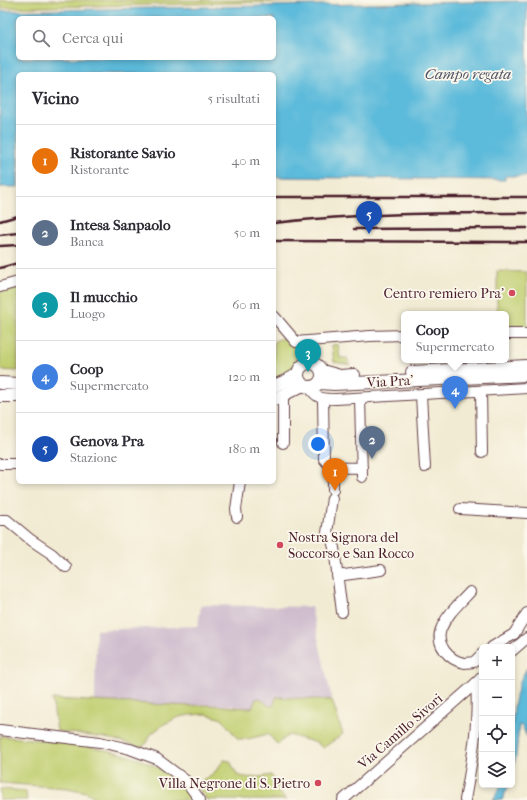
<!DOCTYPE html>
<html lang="it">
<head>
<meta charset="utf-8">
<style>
	body { margin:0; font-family:"IM FELL French Canon",serif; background:#f7f7f7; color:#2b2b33 }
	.controls { position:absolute; right:12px; bottom:12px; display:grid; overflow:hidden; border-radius:6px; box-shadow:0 2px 6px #0003 }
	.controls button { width:36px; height:36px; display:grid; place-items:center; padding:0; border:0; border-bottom:1px solid #e1e1e2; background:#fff; color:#2b2b33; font:20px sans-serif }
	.you { position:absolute; left:318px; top:444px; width:14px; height:14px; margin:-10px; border:3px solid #fff; border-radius:50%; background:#1a73e8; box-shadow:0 0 0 6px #1a73e833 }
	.badge { display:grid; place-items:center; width:26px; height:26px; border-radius:50%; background:#b45309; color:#fff; font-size:13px; font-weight:700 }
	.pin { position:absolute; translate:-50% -33px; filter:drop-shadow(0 1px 2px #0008) }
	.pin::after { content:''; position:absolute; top:21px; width:14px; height:12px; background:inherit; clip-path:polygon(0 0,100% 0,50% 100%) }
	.popup { position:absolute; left:401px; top:311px; width:108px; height:52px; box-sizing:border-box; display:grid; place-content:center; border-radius:6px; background:#fff; filter:drop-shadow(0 1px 3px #0005); font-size:13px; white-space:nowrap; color:#7c7c81 }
	.popup b { font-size:15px; color:#2b2b33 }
	.popup::after { content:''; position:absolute; left:50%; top:100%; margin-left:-8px; border:8px solid transparent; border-top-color:#fff }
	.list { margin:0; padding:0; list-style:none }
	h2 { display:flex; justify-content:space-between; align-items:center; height:52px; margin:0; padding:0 16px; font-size:17px }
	h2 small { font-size:13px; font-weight:400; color:#7c7c81 }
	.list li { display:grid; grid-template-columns:26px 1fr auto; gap:12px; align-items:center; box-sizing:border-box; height:72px; padding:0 16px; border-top:1px solid #e1e1e2 }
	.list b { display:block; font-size:15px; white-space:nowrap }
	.list p { margin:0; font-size:13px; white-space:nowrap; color:#7c7c81 }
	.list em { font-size:13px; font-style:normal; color:#7c7c81 }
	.icon { flex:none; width:22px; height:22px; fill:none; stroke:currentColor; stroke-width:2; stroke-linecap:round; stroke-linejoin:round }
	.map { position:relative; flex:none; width:527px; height:800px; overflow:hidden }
	.search { position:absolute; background:#fff; box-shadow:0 2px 6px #0003; left:16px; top:16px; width:260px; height:44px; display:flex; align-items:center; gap:10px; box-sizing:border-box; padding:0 14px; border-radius:6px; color:#7c7c81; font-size:15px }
	.panel { position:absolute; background:#fff; box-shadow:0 2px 6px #0003; left:16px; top:72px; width:260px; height:412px; border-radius:6px }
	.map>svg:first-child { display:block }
</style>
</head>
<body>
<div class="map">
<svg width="527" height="800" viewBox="0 0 527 800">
	<rect width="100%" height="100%" fill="#fbf7ec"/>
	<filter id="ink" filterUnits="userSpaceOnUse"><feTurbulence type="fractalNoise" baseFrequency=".025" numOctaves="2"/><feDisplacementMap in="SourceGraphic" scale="8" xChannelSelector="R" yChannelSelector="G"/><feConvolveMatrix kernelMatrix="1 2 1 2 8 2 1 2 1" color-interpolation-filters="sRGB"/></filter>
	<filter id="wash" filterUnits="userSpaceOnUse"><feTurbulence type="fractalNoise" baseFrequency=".012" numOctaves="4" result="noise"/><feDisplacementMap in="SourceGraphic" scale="16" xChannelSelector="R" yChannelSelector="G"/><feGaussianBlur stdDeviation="0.9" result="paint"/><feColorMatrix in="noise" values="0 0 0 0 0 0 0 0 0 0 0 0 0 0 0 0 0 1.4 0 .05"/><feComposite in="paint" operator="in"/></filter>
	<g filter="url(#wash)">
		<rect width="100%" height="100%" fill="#f2ebd3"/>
		<polygon fill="#cfbdce" points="201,605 311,607 332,700 276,697 274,706 268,705 260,698 256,699 253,708 228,705 201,704 191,706 95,701 96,630 198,626"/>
		<g fill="#c1cf71" stroke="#86774e">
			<polygon points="0,0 325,0 325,1 0,8"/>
			<polygon points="497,271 527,272 527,326 506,327 506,314 497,314"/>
			<polygon points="18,286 18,371 0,370 0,292"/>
			<path d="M286,337C305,358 300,370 274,380V341Z"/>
			<polygon points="338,344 340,358 347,358 350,365 334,362 332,345"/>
			<path d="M276,697L332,700L343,734L323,748L317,743L289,735L277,744L268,734L248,739H238L222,719L206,714L190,715L179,717L164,724L151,734L147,743L141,747L111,739L57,731L52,699L191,706C212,703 232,708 252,708L256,699L260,698L268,705L273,706Z"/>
			<path d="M0,736C53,742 166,746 193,800H100L86,792L67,788L0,783Z"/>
			<path d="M224,760L230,761L237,775C249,779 259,777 271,775L279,786L276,789L286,800H207L196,784L214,773Z"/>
			<polygon points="0,789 26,791 27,800 0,800"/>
		</g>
		<g fill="#5bbada" stroke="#526c82" fill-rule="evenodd">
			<path d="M527,1V176H505V180L274,177V74H18V187H0V11ZM18,18H274V58H18Z"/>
			<path d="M527,668V737L522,726L519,725L516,756L512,773C512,744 510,713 519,685C520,679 524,674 527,668Z"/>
			<polygon points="501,785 509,785 502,800 493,800"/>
		</g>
	</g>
	<g filter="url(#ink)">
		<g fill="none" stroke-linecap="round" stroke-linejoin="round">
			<g stroke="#633e44" stroke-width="12">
				<g id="minor">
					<polyline points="0,287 18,282"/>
					<polyline points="274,316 296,342 370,336 404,335"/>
					<polyline points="506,334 527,334"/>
					<path d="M307,387H309C317,399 322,399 336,399L527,388"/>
					<polyline points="481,391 482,452"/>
					<polyline points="421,395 425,467"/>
					<polyline points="360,398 362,477"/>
					<path d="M323,399L324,459C332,471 348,467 362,468"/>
					<polyline points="283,443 283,395"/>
					<polyline points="0,464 18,464"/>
					<polyline points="333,467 333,490"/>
					<polyline points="332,498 327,533 332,540 334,548 342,612"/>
					<polyline points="460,509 527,513"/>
					<polyline points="237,517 236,509 240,482"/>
					<polyline points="0,520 7,520 31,540 52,554 66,567"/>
					<polyline points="337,576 381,570"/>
					<path d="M470,592C460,603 447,614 441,629C435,644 449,661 465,663C467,663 471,662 474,662L482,654"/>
					<polyline points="492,647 514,634 527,613"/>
					<polyline points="512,651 527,638"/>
					<polyline points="0,730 100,742 130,749 157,759 185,780 200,800"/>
					<polyline points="343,800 476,683"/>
					<path d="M465,800C472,761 479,722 476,683L482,677"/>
				</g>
			</g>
			<g stroke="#633e44" stroke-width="14">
				<g id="major">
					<circle cx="310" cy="375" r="12"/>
					<polyline points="322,371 340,376 354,375"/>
					<polyline points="412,372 527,366"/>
					<polyline points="0,383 18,384"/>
					<polyline points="319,383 334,384 527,375"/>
					<polyline points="274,386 288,380 298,374"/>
					<polyline points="0,396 18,396"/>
					<polyline points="274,399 283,395 303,385"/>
				</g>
			</g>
			<use href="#minor" stroke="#fff" stroke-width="10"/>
			<use href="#major" stroke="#fff" stroke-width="12"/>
			<g stroke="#4a1f2b" stroke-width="2.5">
				<polyline points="274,197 527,197"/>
				<polyline points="0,221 18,216"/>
				<path d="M274,223C359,213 442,213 527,213"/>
				<polyline points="354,229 527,228"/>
				<polyline points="0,235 18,233"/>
				<polyline points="274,241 527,242"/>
				<polyline points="0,246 18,245"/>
				<polyline points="0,268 18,263"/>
			</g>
		</g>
	</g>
	<g fill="#d1495b" stroke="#fbf7ec" stroke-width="1.5">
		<circle cx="512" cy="293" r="4"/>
		<circle cx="280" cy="545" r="4"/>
		<circle cx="318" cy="783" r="4"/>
	</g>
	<g text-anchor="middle" stroke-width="3.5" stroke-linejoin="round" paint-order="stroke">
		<g font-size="14" fill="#4a1f2b" stroke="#fbf7ec" text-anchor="end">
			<text x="504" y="298">Centro remiero Pra'</text>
			<text x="288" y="542" text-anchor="start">Nostra Signora del<tspan x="288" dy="16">Soccorso e San Rocco</tspan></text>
			<text x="310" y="788">Villa Negrone di S. Pietro</text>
		</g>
		<g font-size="14" fill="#4a1f2b" stroke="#fbf7ec">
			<text transform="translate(390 381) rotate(-3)" y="5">Via Pra'</text>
			<text transform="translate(400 731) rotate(-41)" y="5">Via Camillo Sivori</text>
		</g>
		<g font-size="15" font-style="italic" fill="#505568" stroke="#fbf7ec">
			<text x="468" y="79">Campo regata</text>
		</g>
	</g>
</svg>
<div class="controls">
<button>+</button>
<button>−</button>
<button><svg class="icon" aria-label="locate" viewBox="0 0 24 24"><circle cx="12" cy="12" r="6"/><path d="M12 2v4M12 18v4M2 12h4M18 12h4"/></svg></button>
<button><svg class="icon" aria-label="layers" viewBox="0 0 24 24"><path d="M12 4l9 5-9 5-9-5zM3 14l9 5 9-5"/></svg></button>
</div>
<div class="you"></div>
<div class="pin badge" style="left:335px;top:491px;background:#e8710a">1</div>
<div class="pin badge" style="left:372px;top:459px;background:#5c6f8a">2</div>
<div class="pin badge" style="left:308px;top:372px;background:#0f9aa8">3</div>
<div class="pin badge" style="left:455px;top:409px;background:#3f7fe0">4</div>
<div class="popup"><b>Coop</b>Supermercato</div>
<div class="pin badge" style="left:369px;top:234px;background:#1a4fb4">5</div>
<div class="search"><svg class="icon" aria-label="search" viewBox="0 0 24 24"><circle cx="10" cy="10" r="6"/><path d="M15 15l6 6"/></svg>Cerca qui</div>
<section class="panel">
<h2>Vicino<small>5 risultati</small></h2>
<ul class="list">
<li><span class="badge" style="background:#e8710a">1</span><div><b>Ristorante Savio</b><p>Ristorante</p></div><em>40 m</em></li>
<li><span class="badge" style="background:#5c6f8a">2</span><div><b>Intesa Sanpaolo</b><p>Banca</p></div><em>50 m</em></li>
<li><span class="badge" style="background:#0f9aa8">3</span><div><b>Il mucchio</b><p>Luogo</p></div><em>60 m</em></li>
<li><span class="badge" style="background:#3f7fe0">4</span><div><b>Coop</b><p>Supermercato</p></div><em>120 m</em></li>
<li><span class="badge" style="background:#1a4fb4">5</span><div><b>Genova Pra</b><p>Stazione</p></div><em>180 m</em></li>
</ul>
</section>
</div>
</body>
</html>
